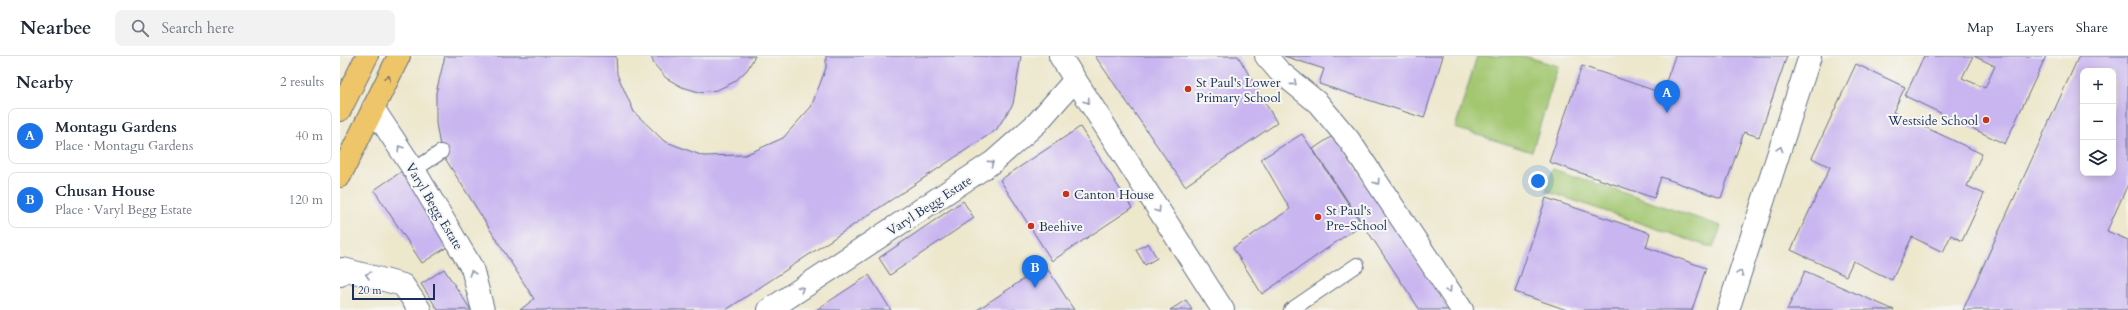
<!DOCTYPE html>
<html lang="en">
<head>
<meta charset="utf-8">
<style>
	body { margin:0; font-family:Cardo,serif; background:#f2f2f3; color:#1f2937 }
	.controls { position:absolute; right:12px; top:12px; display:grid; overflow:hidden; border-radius:8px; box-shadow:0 2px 10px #0003 }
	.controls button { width:36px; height:36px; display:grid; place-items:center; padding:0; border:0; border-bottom:1px solid #e0e1e3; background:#fff; color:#1f2937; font:20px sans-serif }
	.scale { position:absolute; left:12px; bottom:10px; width:83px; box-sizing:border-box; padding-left:4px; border:2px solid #1b2f5e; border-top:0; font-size:11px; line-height:14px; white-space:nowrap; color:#1b2f5e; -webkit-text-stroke:3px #f6f6f2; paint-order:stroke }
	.you { position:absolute; left:1198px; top:125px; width:14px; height:14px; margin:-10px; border:3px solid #fff; border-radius:50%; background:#1a73e8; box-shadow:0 0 0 6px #1a73e833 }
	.badge { display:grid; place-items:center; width:26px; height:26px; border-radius:50%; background:#1a73e8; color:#fff; font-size:13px; font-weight:700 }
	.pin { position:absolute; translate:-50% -33px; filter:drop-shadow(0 1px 2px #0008) }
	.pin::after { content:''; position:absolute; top:21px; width:14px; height:12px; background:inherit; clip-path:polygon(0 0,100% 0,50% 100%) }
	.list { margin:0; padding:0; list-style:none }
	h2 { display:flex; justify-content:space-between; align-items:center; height:52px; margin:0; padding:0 16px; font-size:17px }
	h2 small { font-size:13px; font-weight:400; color:#747a83 }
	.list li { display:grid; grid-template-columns:26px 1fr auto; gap:12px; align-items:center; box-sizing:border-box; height:56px; margin:0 8px 8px; padding:0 8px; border:1px solid #e0e1e3; border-radius:8px }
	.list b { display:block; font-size:15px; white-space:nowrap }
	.list p { margin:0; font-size:13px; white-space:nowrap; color:#747a83 }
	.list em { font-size:13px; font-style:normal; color:#747a83 }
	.icon { flex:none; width:22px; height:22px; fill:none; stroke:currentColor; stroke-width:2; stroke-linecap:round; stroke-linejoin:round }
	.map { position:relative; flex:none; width:1788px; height:254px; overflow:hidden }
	header { display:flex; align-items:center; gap:24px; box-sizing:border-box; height:56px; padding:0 20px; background:#fff; border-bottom:1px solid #e0e1e3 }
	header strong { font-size:19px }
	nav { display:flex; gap:22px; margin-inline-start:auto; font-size:14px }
	.search { width:280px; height:36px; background:#f2f2f3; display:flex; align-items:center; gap:10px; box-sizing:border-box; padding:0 14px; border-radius:8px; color:#747a83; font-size:15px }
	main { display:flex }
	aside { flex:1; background:#fff }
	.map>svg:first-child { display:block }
</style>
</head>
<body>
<header>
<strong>Nearbee</strong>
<div class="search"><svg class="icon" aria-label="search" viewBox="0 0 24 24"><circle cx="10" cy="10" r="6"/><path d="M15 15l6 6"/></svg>Search here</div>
<nav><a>Map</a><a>Layers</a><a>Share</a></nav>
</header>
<main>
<aside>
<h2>Nearby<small>2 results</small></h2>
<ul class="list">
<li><span class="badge">A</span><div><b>Montagu Gardens</b><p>Place · Montagu Gardens</p></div><em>40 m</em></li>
<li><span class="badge">B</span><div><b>Chusan House</b><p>Place · Varyl Begg Estate</p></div><em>120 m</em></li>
</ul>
</aside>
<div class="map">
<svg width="1788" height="254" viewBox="0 0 1788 254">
	<rect width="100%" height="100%" fill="#f6f6f2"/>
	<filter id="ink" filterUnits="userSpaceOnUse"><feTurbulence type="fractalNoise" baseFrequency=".025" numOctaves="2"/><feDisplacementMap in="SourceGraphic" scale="8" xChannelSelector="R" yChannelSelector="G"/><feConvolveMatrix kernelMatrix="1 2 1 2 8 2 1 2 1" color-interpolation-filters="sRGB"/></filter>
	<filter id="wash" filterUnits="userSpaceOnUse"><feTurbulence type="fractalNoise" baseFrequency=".012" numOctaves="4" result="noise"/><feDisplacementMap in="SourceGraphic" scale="16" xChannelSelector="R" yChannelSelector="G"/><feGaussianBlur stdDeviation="0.9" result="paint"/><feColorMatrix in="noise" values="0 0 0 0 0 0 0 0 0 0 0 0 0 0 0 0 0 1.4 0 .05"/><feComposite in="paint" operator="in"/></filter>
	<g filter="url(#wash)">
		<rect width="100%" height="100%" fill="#ede7cc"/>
		<g fill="#a3c771" stroke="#5f7b68">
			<polygon points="1137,0 1184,0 1218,10 1192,96 1115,72"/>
			<polygon points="1213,113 1381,170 1373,192 1206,135"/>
		</g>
		<g id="blocks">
			<g fill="#c9b5f0" fill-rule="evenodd">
				<polygon points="105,0 276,0 277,18 294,56 324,85 363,100 405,99 443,82 471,51 486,12 486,0 681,0 673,48 656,74 386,254 180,254 194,243 101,96 96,67 96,37"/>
				<polygon points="311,0 415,0 407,14 394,26 377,34 359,36 342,31 326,22 314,8"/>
				<polygon points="755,0 898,0 937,67 845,130"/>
				<polygon points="944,0 1103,0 1084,62 979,28 984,13"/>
				<polygon points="1335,0 1447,0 1419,81 1404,76 1381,142 1321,121 1314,142 1209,106 1242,10 1322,37"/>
				<polygon points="1584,0 1633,0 1622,22 1645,32 1655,10 1634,0 1706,0 1665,88 1565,40"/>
				<path d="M1739,0H1788V128L1767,175L1788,184V254H1623ZM1743,15H1773V117H1743Z"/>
				<polygon points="1516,8 1565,31 1553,56 1642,98 1627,130 1644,138 1622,185 1611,179 1603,196 1572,181 1552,224 1513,205 1506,220 1451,194 1490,111 1472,102"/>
				<polygon points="740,71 792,152 712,205 660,124"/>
				<polygon points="962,78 1022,168 922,238 893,192 950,153 921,103"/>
				<polygon points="994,79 1109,254 1080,254 973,93"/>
				<polygon points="64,114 112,188 82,207 34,134"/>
				<polygon points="1206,142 1310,177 1306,191 1366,212 1352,254 1227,254 1175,236"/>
				<polygon points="623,145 634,162 550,219 539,202"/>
				<polygon points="808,187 817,202 805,209 796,194"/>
				<polygon points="705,209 734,254 637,254"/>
				<polygon points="104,213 131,254 98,254 81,228"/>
				<polygon points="1465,215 1554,254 1447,254"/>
				<polygon points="529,219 551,254 476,254"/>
				<polygon points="846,244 852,254 830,254"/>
			</g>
		</g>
	</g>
	<g filter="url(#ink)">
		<use href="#blocks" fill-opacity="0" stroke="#646f84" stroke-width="1"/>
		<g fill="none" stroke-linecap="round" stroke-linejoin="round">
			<g stroke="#646f84" stroke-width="16">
				<g id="service">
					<polyline points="74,114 101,96"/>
					<polyline points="951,254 1017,209"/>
				</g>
			</g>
			<g stroke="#646f84" stroke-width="24">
				<g id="minor">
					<polyline points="720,0 883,254"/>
					<polyline points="926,0 939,15 978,47 1009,84 1122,254"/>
					<polyline points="33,52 74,114 132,212 143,254"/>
					<polyline points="0,219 3,213 63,229 80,254"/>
					<polyline points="429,254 653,106 697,67 734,25"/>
					<polyline points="1388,254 1470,0"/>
				</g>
			</g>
			<g stroke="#646f84" stroke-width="24">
				<g id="primary">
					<polyline points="0,54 27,0"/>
					<polyline points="0,120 59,0"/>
				</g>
			</g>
			<use href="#service" stroke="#fff" stroke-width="14"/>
			<use href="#minor" stroke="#fff" stroke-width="22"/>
			<use href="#primary" stroke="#eec569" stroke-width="22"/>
		</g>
		<defs><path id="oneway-chevron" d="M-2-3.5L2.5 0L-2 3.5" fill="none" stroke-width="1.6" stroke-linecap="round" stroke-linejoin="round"/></defs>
		<use stroke="#7a7263" href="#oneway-chevron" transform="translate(48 22) rotate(-64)"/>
		<g stroke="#8d97ae">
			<use href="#oneway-chevron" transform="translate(954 27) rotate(40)"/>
			<use href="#oneway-chevron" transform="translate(747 45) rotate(57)"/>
			<use href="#oneway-chevron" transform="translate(60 92) rotate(-124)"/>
			<use href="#oneway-chevron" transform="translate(1440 93) rotate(-72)"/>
			<use href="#oneway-chevron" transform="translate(651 107) rotate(-36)"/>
			<use href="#oneway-chevron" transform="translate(1037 126) rotate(56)"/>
			<use href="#oneway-chevron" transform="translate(818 154) rotate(57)"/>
			<use href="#oneway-chevron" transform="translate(132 217) rotate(-108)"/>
			<use href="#oneway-chevron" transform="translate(1400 217) rotate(-72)"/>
			<use href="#oneway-chevron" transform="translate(28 219) rotate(-165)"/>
			<use href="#oneway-chevron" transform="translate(461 233) rotate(-33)"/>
			<use href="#oneway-chevron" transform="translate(1109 234) rotate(56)"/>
		</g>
	</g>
	<g fill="#c8321e" stroke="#f6f6f2" stroke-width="1.5">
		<circle cx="848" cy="33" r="4"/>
		<circle cx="1646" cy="64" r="4"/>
		<circle cx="726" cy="138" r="4"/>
		<circle cx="978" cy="161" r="4"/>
		<circle cx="691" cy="170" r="4"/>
	</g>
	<g text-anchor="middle" stroke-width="4" stroke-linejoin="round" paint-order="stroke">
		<g font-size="13" fill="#1b2f5e" stroke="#f6f6f2" text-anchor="start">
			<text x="856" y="31">St Paul's Lower<tspan x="856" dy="15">Primary School</tspan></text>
			<text x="1638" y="69" text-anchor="end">Westside School</text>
			<text x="734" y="143">Canton House</text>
			<text x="986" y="159">St Paul's<tspan x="986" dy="15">Pre-School</tspan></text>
			<text x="699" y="175">Beehive</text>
		</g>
		<g font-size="13" fill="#1b2f5e" stroke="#f6f6f2">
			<text transform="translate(589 149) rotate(-33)" y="5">Varyl Begg Estate</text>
			<text transform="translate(95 150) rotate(59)" y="5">Varyl Begg Estate</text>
		</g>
	</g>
</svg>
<div class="controls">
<button>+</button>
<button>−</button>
<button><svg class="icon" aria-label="layers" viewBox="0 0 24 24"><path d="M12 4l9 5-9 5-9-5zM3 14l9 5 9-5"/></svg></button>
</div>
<div class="scale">20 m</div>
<div class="you"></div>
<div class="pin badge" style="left:1327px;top:57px">A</div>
<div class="pin badge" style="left:695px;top:232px">B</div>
</div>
</main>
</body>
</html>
